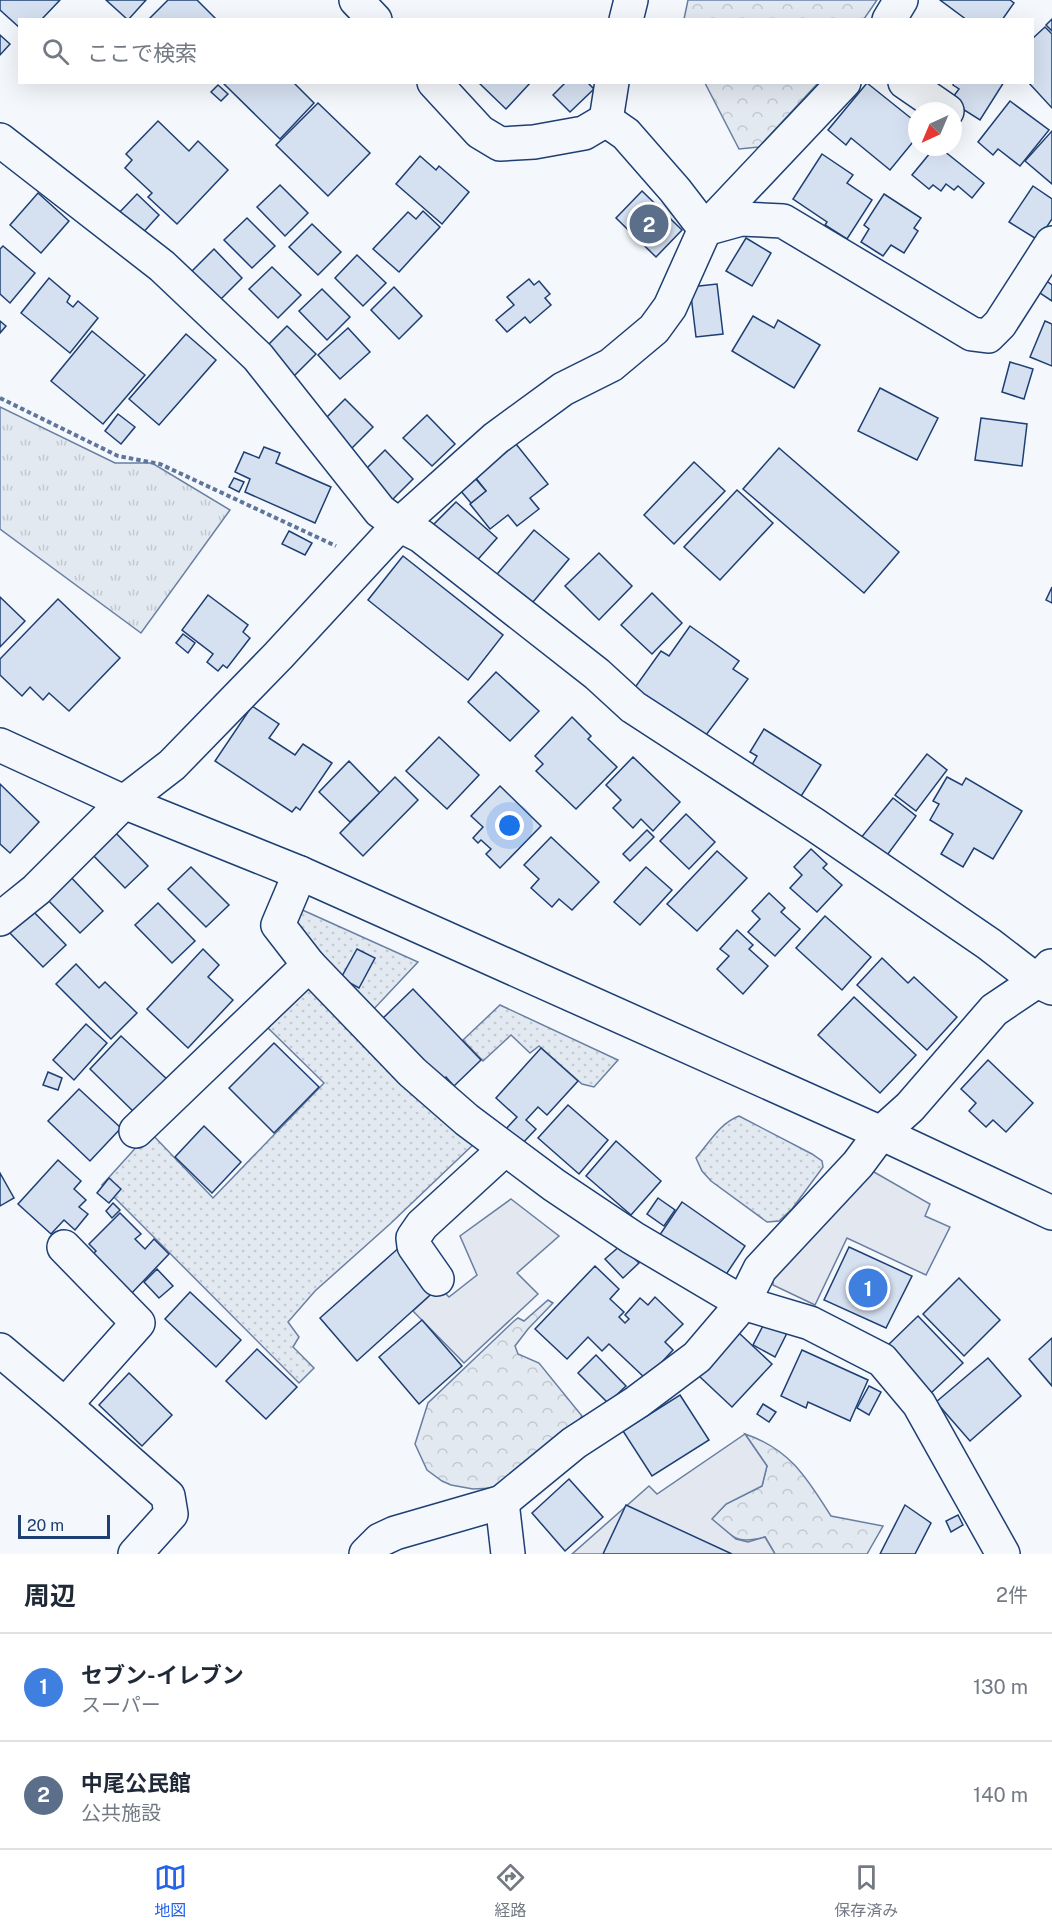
<!DOCTYPE html>
<html lang="ja">
<head>
<meta charset="utf-8">
<style>
	body { margin:0; font-family:"Public Sans","Noto Sans JP",sans-serif; background:#f6f6f7; color:#1f2937 }
	.compass { position:absolute; left:908px; top:102px; width:54px; height:54px; border-radius:50%; background:#fff; box-shadow:0 6px 24px #0002; rotate:224deg }
	.scale { position:absolute; left:18px; bottom:15px; width:92px; box-sizing:border-box; padding-left:6px; border:3px solid #1d3f73; border-top:0; font-size:16px; line-height:21px; white-space:nowrap; color:#1d3f73; -webkit-text-stroke:4px #f4f7fb; paint-order:stroke }
	.you { position:absolute; left:510px; top:826px; width:21px; height:21px; margin:-15px; border:4px solid #fff; border-radius:50%; background:#1a73e8; box-shadow:0 0 0 9px #1a73e833 }
	.badge { display:grid; place-items:center; width:39px; height:39px; border-radius:50%; background:#2563eb; color:#fff; font-size:20px; font-weight:700 }
	.pin { position:absolute; translate:-50% -50%; border:3px solid #fff; box-shadow:0 2px 6px #0006 }
	.list { margin:0; padding:0; list-style:none }
	h2 { display:flex; justify-content:space-between; align-items:center; height:78px; margin:0; padding:0 24px; font-size:26px }
	h2 small { font-size:20px; font-weight:400; color:#747a83 }
	.list li { display:grid; grid-template-columns:39px 1fr auto; gap:18px; align-items:center; box-sizing:border-box; height:108px; padding:0 24px; border-top:2px solid #e0e1e3 }
	.list b { display:block; font-size:22px; white-space:nowrap }
	.list p { margin:0; font-size:20px; white-space:nowrap; color:#747a83 }
	.list em { font-size:20px; font-style:normal; color:#747a83 }
	.icon { flex:none; width:33px; height:33px; fill:none; stroke:currentColor; stroke-width:2; stroke-linecap:round; stroke-linejoin:round }
	.map { position:relative; flex:none; width:1052px; height:1554px; overflow:hidden }
	.search { position:absolute; background:#fff; box-shadow:0 6px 24px #0002; left:18px; right:18px; top:18px; height:66px; display:flex; align-items:center; gap:15px; box-sizing:border-box; padding:0 21px; border-radius:0px; color:#747a83; font-size:22px }
	.sheet { height:294px; background:#fff }
	nav { display:flex; justify-content:space-around; align-items:center; box-sizing:border-box; height:84px; border-top:2px solid #e0e1e3; background:#fff; font-size:16px; color:#747a83 }
	nav a { display:grid; justify-items:center; gap:3px }
	nav .on { color:#2563eb }
	.map>svg:first-child { display:block }
</style>
</head>
<body>
<div class="map">
<svg width="1052" height="1554" viewBox="0 0 1052 1554">
	<defs>
		<pattern id="grass-dots" width="8" height="8" patternUnits="userSpaceOnUse" patternTransform="scale(1.5)"><rect width="8" height="8" fill="#e3e9f0"/><path d="M2 2h.1M6 6h.1" fill="none" stroke="#c2c9d1" stroke-width="1.8" stroke-linecap="round"/></pattern>
		<pattern id="forest-crowns" width="20" height="18" patternUnits="userSpaceOnUse" patternTransform="scale(1.5)"><rect width="20" height="18" fill="#e3e9f0"/><path d="M2 6a3 3 0 1 1 6 0M12 15a3 3 0 1 1 6 0" fill="none" stroke="#c2c9d1"/></pattern>
		<pattern id="park-tufts" width="24" height="20" patternUnits="userSpaceOnUse" patternTransform="scale(1.5)"><rect width="24" height="20" fill="#e3e9f0"/><path d="M3 7l-1-3M5 7V3M7 7l1-3M15 17l-1-3M17 17v-4M19 17l1-3" fill="none" stroke="#c2c9d1"/></pattern>
	</defs>
	<rect width="100%" height="100%" fill="#f4f7fb"/>
	<g fill="url(#grass-dots)" stroke="#687fa3" stroke-width="1.5">
		<polygon points="298,908 418,962 371,1012 335,977 292,918"/>
		<polygon points="310,985 478,1140 390,1224 315,1291 288,1322 299,1337 293,1347 314,1368 299,1383 102,1185 150,1132 213,1198 324,1083 267,1027"/>
		<polygon points="500,1005 618,1060 594,1087 582,1084 539,1046 530,1053 511,1035 483,1061 463,1040"/>
		<path d="M739,1116L812,1154L822,1161L823,1167L792,1209L779,1221L767,1222L711,1181L702,1171L696,1158C709,1143 720,1123 739,1116Z"/>
	</g>
	<g fill="url(#forest-crowns)" stroke="#687fa3" stroke-width="1.5">
		<polygon points="688,0 877,0 864,19 684,19"/>
		<polygon points="705,83 818,83 759,147 739,149"/>
		<polygon points="548,1300 553,1303 528,1329 515,1346 518,1354 539,1363 582,1416 576,1425 493,1488 473,1489 451,1485 442,1481 427,1470 415,1444 428,1403 514,1321 518,1318 524,1321"/>
		<path d="M745,1434C790,1449 807,1478 831,1516L883,1526L867,1554H775L765,1537C736,1545 733,1537 711,1519L726,1504L762,1486L767,1466Z"/>
	</g>
	<polygon fill="url(#park-tufts)" stroke="#687fa3" stroke-width="1.5" points="0,407 115,463 152,463 230,510 141,633 0,529"/>
	<g fill="#e3e8f0" stroke="#687fa3" stroke-width="1.5">
		<polygon points="867,1168 930,1204 925,1216 950,1227 926,1275 847,1238 815,1305 773,1285 773,1272"/>
		<polygon points="511,1199 559,1236 517,1273 538,1294 464,1363 413,1311 439,1287 449,1297 477,1275 460,1236"/>
		<polygon points="745,1434 767,1466 762,1486 726,1504 712,1519 736,1539 748,1542 765,1537 775,1554 572,1554 649,1486 657,1494"/>
	</g>
	<g fill="#d5e0f0" stroke="#1d3f73" stroke-width="1.5">
		<polygon points="0,0 60,0 41,20 20,20 20,28 0,10"/>
		<polygon points="106,0 146,0 128,20"/>
		<polygon points="168,0 197,0 217,20 152,20 150,18"/>
		<polygon points="940,0 1010,0 1014,3 1002,20 967,20"/>
		<polygon points="1052,19 1052,31 1046,25"/>
		<polygon points="1045,27 1052,34 1052,108 1028,82 1032,82 1032,39"/>
		<polygon points="0,35 10,44 0,55"/>
		<polygon points="222,82 293,82 314,103 280,139"/>
		<polygon points="478,82 531,82 506,109"/>
		<polygon points="566,82 587,82 594,89 570,112 553,95"/>
		<polygon points="954,82 1004,82 980,120 950,101 959,89 953,85"/>
		<polygon points="867,83 917,123 917,137 890,170 851,138 846,145 828,130"/>
		<polygon points="218,85 228,94 221,101 211,92"/>
		<polygon points="1010,101 1049,130 1020,166 998,149 993,155 978,142"/>
		<polygon points="318,103 370,153 328,196 276,145"/>
		<polygon points="158,121 189,151 198,141 228,170 177,224 148,197 152,193 125,168 132,160 126,154"/>
		<polygon points="1052,131 1052,184 1025,161"/>
		<polygon points="935,147 939,147 984,183 972,198 958,186 954,190 946,184 941,191 933,185 929,189 912,175"/>
		<polygon points="822,154 853,175 847,183 872,200 847,239 825,225 827,222 793,199"/>
		<polygon points="420,156 436,170 439,166 469,192 442,224 396,184"/>
		<polygon points="280,185 308,213 285,236 257,207"/>
		<polygon points="1033,186 1052,199 1052,219 1038,240 1009,222"/>
		<polygon points="642,191 682,230 656,257 616,218"/>
		<polygon points="38,193 69,221 41,253 10,225"/>
		<polygon points="137,194 159,215 140,236 117,215"/>
		<polygon points="884,194 921,218 914,228 918,231 904,253 891,245 883,256 861,242 869,229 864,225"/>
		<polygon points="423,211 440,227 399,272 373,249 408,212 416,219"/>
		<polygon points="247,218 275,246 252,268 224,240"/>
		<polygon points="312,224 341,252 318,275 289,247"/>
		<polygon points="746,238 771,253 752,286 726,271"/>
		<polygon points="3,246 35,273 10,303 0,294 0,249"/>
		<polygon points="214,249 242,278 219,301 191,272"/>
		<polygon points="357,255 386,283 363,306 335,278"/>
		<polygon points="272,267 301,295 278,318 249,289"/>
		<polygon points="49,278 70,296 67,302 73,307 78,301 98,318 70,353 21,313"/>
		<polygon points="529,279 534,285 539,281 550,294 545,298 551,305 530,323 525,317 507,332 496,320 514,305 507,297"/>
		<polygon points="1045,280 1052,285 1052,301 1037,291"/>
		<polygon points="717,284 723,334 696,337 690,287"/>
		<polygon points="394,287 422,316 399,339 371,310"/>
		<polygon points="322,289 350,317 327,340 299,311"/>
		<polygon points="753,316 774,328 778,320 820,345 794,388 732,351"/>
		<polygon points="0,321 6,326 0,333"/>
		<polygon points="1045,321 1052,324 1052,366 1030,357"/>
		<polygon points="287,326 316,354 293,377 264,349"/>
		<polygon points="348,328 370,352 340,379 318,355"/>
		<polygon points="92,331 145,375 103,424 51,381"/>
		<polygon points="186,334 216,360 159,425 129,399"/>
		<polygon points="1010,362 1033,369 1024,399 1002,392"/>
		<polygon points="880,388 938,418 917,460 858,431"/>
		<polygon points="345,399 373,427 350,450 322,422"/>
		<polygon points="118,414 135,427 121,444 105,431"/>
		<polygon points="427,415 455,444 432,466 403,438"/>
		<polygon points="981,418 1027,424 1022,466 975,460"/>
		<polygon points="516,444 548,484 530,498 539,509 517,526 508,515 490,529 470,504 486,491 475,477"/>
		<polygon points="264,447 280,453 276,463 331,487 315,523 245,492 250,479 235,472 244,452 259,458"/>
		<polygon points="779,448 899,552 864,593 743,489"/>
		<polygon points="385,450 413,479 391,501 362,473"/>
		<polygon points="694,462 725,491 674,544 644,515"/>
		<polygon points="234,478 244,482 239,492 229,487"/>
		<polygon points="475,478 486,491 471,503 460,490"/>
		<polygon points="737,490 773,523 720,580 684,547"/>
		<polygon points="456,502 497,538 473,565 432,526"/>
		<polygon points="534,530 569,559 528,608 493,579"/>
		<polygon points="289,531 312,543 305,555 282,544"/>
		<polygon points="599,553 632,586 599,620 565,586"/>
		<polygon points="403,556 503,635 468,680 368,600"/>
		<polygon points="1052,587 1052,603 1046,600"/>
		<polygon points="652,593 682,623 652,654 621,625"/>
		<polygon points="208,595 248,625 243,632 250,638 227,668 223,665 218,671 207,662 213,654 182,630"/>
		<polygon points="0,597 25,621 0,647"/>
		<polygon points="58,599 120,658 69,711 49,693 43,700 30,687 22,696 0,675 0,659"/>
		<polygon points="690,626 739,661 733,669 748,679 700,743 631,693 661,651 669,656"/>
		<polygon points="183,634 195,643 188,653 176,643"/>
		<polygon points="496,672 539,711 510,741 468,702"/>
		<polygon points="252,706 279,724 269,738 295,755 303,744 332,763 300,810 296,807 292,812 215,761"/>
		<polygon points="572,717 591,736 588,739 617,767 576,809 536,771 543,764 535,756"/>
		<polygon points="764,729 821,765 798,801 749,770 757,756 750,752"/>
		<polygon points="439,737 479,775 447,809 406,771"/>
		<polygon points="927,754 947,770 916,811 895,795"/>
		<polygon points="633,757 680,802 653,831 641,819 633,828 613,808 621,800 606,785"/>
		<polygon points="349,761 380,793 350,822 319,792"/>
		<polygon points="395,777 418,800 363,856 340,833"/>
		<polygon points="947,777 962,785 966,778 1022,811 993,859 974,848 963,867 941,854 953,834 930,820 939,804 933,801"/>
		<polygon points="0,784 39,822 10,853 0,844"/>
		<polygon points="500,786 541,826 500,868 486,854 491,849 481,840 478,843 473,838 483,827 471,816"/>
		<polygon points="893,798 916,816 885,858 860,839"/>
		<polygon points="686,814 715,842 689,869 660,841"/>
		<polygon points="111,828 148,866 125,888 88,850"/>
		<polygon points="647,830 654,837 630,861 623,854"/>
		<polygon points="551,837 599,882 572,910 559,899 552,907 531,888 539,879 524,865"/>
		<polygon points="811,849 827,864 823,868 842,885 817,912 790,888 802,875 794,867"/>
		<polygon points="717,851 747,878 697,931 667,904"/>
		<polygon points="191,867 229,905 206,927 168,889"/>
		<polygon points="646,867 672,890 640,925 614,902"/>
		<polygon points="66,872 103,911 80,933 43,895"/>
		<polygon points="769,893 785,908 781,912 800,929 775,956 748,932 760,919 752,911"/>
		<polygon points="158,903 195,941 172,963 135,925"/>
		<polygon points="29,907 66,945 43,967 6,929"/>
		<polygon points="825,916 871,957 842,990 796,948"/>
		<polygon points="737,930 753,945 749,949 768,966 743,994 717,969 729,956 720,949"/>
		<polygon points="203,949 219,965 208,977 233,1000 188,1048 147,1009"/>
		<polygon points="357,949 375,958 359,988 341,978"/>
		<polygon points="882,958 908,983 914,977 957,1017 927,1050 857,985"/>
		<polygon points="76,964 99,988 105,982 137,1013 111,1039 56,984"/>
		<polygon points="413,989 481,1060 454,1086 446,1077 440,1082 380,1021"/>
		<polygon points="854,997 916,1055 880,1093 818,1035"/>
		<polygon points="86,1024 107,1043 74,1080 53,1060"/>
		<polygon points="121,1036 170,1082 138,1116 90,1069"/>
		<polygon points="274,1043 319,1087 274,1133 229,1088"/>
		<polygon points="541,1048 578,1081 547,1115 538,1107 526,1120 536,1129 520,1146 504,1131 517,1117 496,1098"/>
		<polygon points="988,1060 1033,1103 1006,1132 993,1120 986,1127 969,1111 976,1103 961,1089"/>
		<polygon points="48,1072 62,1078 58,1090 43,1085"/>
		<polygon points="79,1089 121,1128 90,1161 48,1121"/>
		<polygon points="568,1105 608,1140 579,1174 538,1138"/>
		<polygon points="204,1126 241,1162 212,1193 175,1157"/>
		<polygon points="616,1141 661,1181 631,1215 586,1176"/>
		<polygon points="58,1160 81,1181 74,1189 86,1200 79,1207 88,1214 75,1230 64,1220 51,1234 18,1204"/>
		<polygon points="0,1173 14,1198 0,1206"/>
		<polygon points="109,1178 121,1189 109,1203 97,1193"/>
		<polygon points="658,1198 675,1210 664,1226 647,1214"/>
		<polygon points="682,1202 745,1246 721,1282 657,1239"/>
		<polygon points="113,1203 120,1210 112,1218 106,1211"/>
		<polygon points="120,1213 141,1234 135,1239 145,1249 154,1239 169,1254 130,1295 91,1256 96,1251 89,1244"/>
		<polygon points="402,1245 439,1287 357,1361 320,1318"/>
		<polygon points="621,1245 639,1263 623,1278 605,1259"/>
		<polygon points="849,1247 912,1276 886,1328 824,1300"/>
		<polygon points="595,1266 619,1289 610,1299 624,1312 619,1317 625,1323 629,1319 625,1315 640,1298 648,1305 655,1297 683,1324 665,1342 673,1350 646,1379 609,1344 602,1351 588,1337 567,1359 535,1329"/>
		<polygon points="157,1269 173,1286 159,1298 144,1282"/>
		<polygon points="959,1278 1000,1320 964,1356 923,1314"/>
		<polygon points="190,1292 241,1340 216,1367 165,1319"/>
		<polygon points="918,1316 963,1363 931,1393 886,1347"/>
		<polygon points="422,1320 462,1366 419,1404 379,1357"/>
		<polygon points="765,1322 787,1333 775,1357 753,1345"/>
		<polygon points="739,1333 772,1364 732,1407 699,1376"/>
		<polygon points="1052,1338 1052,1386 1029,1359"/>
		<polygon points="257,1349 297,1387 266,1419 226,1381"/>
		<polygon points="802,1350 868,1380 850,1421 808,1402 806,1408 781,1396"/>
		<polygon points="596,1355 626,1386 608,1403 578,1373"/>
		<polygon points="988,1358 1021,1396 970,1441 936,1402"/>
		<polygon points="129,1373 172,1415 142,1446 99,1405"/>
		<polygon points="869,1386 881,1392 869,1415 857,1408"/>
		<polygon points="680,1395 709,1440 652,1476 623,1431"/>
		<polygon points="763,1404 776,1412 769,1422 757,1414"/>
		<polygon points="569,1479 603,1517 565,1551 532,1513"/>
		<polygon points="626,1505 732,1554 603,1554"/>
		<polygon points="905,1505 931,1523 915,1554 880,1554"/>
		<polygon points="958,1515 963,1525 951,1532 946,1521"/>
	</g>
	<g fill="none" stroke-linecap="round" stroke-linejoin="round">
		<g stroke="#1d3f73" stroke-width="36">
			<g id="minor">
				<polyline points="356,0 375,20"/>
				<polyline points="626,20 631,0"/>
				<polyline points="889,20 901,0"/>
				<polyline points="434,82 480,132 500,144 534,142 584,133 606,120"/>
				<polyline points="905,82 947,111"/>
				<polyline points="606,120 626,134 675,190 705,229"/>
				<polyline points="606,120 612,82"/>
				<polyline points="0,140 162,266 258,357 380,511 399,525 421,536 597,674 633,707 815,825 989,944 1037,981 1052,988"/>
				<polyline points="705,229 741,219 783,221 972,334 988,336 1000,324 1052,243"/>
				<polyline points="0,745 124,802 300,873 881,1133 1052,1213"/>
				<polyline points="300,873 278,925 309,965 412,1072 467,1120 554,1185 633,1238 743,1303 810,1323 882,1360 919,1404 1003,1554"/>
				<polyline points="0,919 36,890 124,802 172,765 278,656 399,525 496,438 563,389 611,365 654,329 670,307 705,229 844,82"/>
				<polyline points="136,1131 309,965"/>
				<polyline points="64,1247 138,1323 65,1405"/>
				<polyline points="437,1279 414,1246 413,1238 422,1225 505,1149"/>
				<polyline points="0,1350 65,1405 168,1496 171,1514 135,1554"/>
				<polyline points="502,1502 508,1554"/>
				<polyline points="366,1554 380,1540 395,1533 502,1502 574,1443 637,1402 697,1357 743,1303 760,1269 858,1164 881,1133 910,1107 994,1010 1037,981 1051,966"/>
			</g>
		</g>
		<polyline stroke="#5e769c" stroke-width="4" stroke-dasharray="4.5 3" stroke-linecap="butt" points="0,398 118,456 160,464 336,546"/>
		<use href="#minor" stroke="#f4f7fb" stroke-width="33"/>
	</g>
</svg>
<svg class="compass" viewBox="-18 -18 36 36"><path d="M0-13l5 13h-10z" fill="#e53935"/><path d="M0 13l5-13h-10z" fill="#747a83"/></svg>
<div class="scale">20 m</div>
<div class="you"></div>
<div class="pin badge" style="left:868px;top:1288px;background:#3f7fe0">1</div>
<div class="pin badge" style="left:649px;top:224px;background:#5c6f8a">2</div>
<div class="search"><svg class="icon" aria-label="search" viewBox="0 0 24 24"><circle cx="10" cy="10" r="6"/><path d="M15 15l6 6"/></svg>ここで検索</div>
</div>
<section class="sheet">
<h2>周辺<small>2件</small></h2>
<ul class="list">
<li><span class="badge" style="background:#3f7fe0">1</span><div><b>セブン-イレブン</b><p>スーパー</p></div><em>130 m</em></li>
<li><span class="badge" style="background:#5c6f8a">2</span><div><b>中尾公民館</b><p>公共施設</p></div><em>140 m</em></li>
</ul>
</section>
<nav>
<a class="on"><svg class="icon" aria-label="map" viewBox="0 0 24 24"><path d="M3 6l6-2 6 2 6-2v14l-6 2-6-2-6 2zM9 4v14M15 6v14"/></svg>地図</a>
<a><svg class="icon" aria-label="directions" viewBox="0 0 24 24"><path d="M12 3l9 9-9 9-9-9zM9 14v-3h6M13 9l2 2-2 2"/></svg>経路</a>
<a><svg class="icon" aria-label="saved" viewBox="0 0 24 24"><path d="M7 4h10v16l-5-4-5 4z"/></svg>保存済み</a>
</nav>
</body>
</html>
